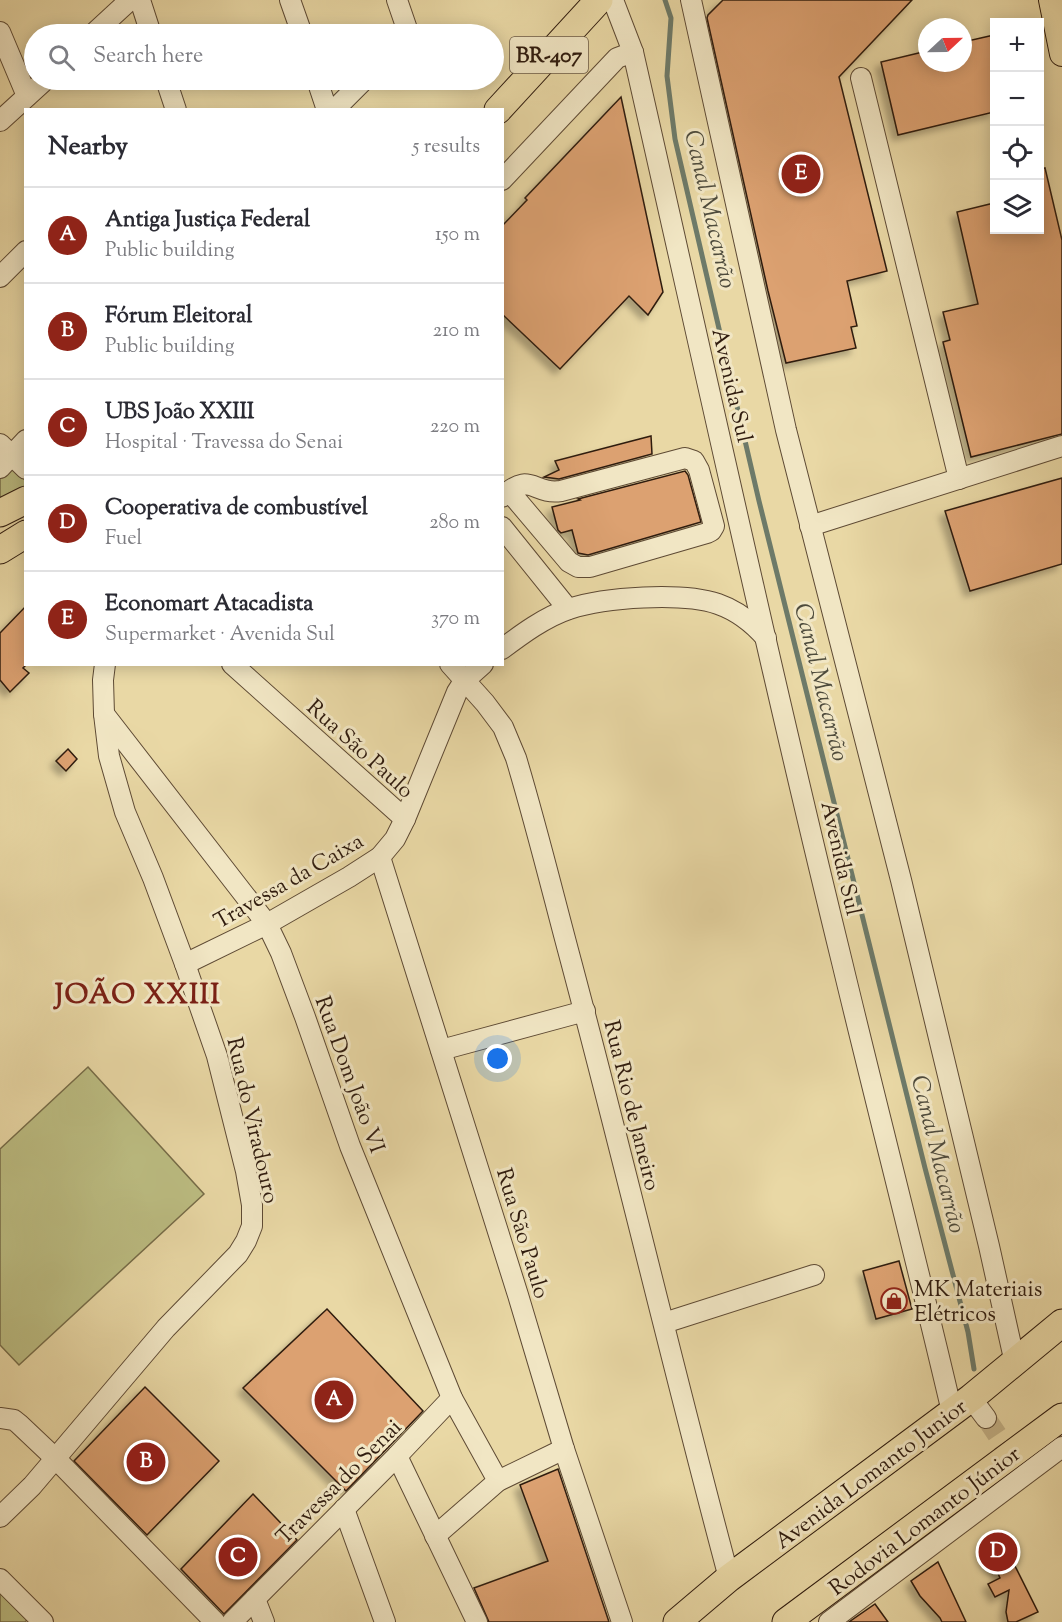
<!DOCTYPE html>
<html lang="en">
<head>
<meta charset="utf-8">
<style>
	body { margin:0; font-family:"Sorts Mill Goudy",serif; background:#f2f2f3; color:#2b2b33 }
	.controls { position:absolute; right:18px; top:18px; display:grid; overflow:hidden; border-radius:0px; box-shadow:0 3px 15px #0003 }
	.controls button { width:54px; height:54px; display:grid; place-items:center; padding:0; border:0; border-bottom:2px solid #e1e1e2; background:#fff; color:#2b2b33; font:30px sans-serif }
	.compass { position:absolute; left:918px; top:18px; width:54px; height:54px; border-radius:50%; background:#fff; box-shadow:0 3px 15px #0003; rotate:68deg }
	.you { position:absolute; left:498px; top:1059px; width:21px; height:21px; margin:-15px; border:4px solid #fff; border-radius:50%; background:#1a73e8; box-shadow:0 0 0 9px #1a73e833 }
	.badge { display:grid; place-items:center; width:39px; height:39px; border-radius:50%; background:#8f2418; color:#fff; font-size:20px; font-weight:700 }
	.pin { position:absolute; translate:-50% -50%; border:3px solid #fff; box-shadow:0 2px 6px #0006 }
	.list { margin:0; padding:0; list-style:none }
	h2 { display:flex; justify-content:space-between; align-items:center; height:78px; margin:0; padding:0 24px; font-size:26px }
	h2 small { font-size:20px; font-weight:400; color:#7c7c81 }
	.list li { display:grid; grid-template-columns:39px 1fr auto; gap:18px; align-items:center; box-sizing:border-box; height:96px; padding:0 24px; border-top:2px solid #e1e1e2 }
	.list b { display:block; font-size:22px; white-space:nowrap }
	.list p { margin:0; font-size:20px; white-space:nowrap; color:#7c7c81 }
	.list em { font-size:20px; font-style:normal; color:#7c7c81 }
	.icon { flex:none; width:33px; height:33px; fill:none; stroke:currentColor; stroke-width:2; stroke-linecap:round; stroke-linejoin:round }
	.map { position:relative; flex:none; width:1062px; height:1622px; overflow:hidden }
	.search { position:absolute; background:#fff; box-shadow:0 3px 15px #0003; left:24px; top:24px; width:480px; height:66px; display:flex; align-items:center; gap:15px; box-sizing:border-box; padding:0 21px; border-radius:33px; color:#7c7c81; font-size:22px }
	.panel { position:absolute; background:#fff; box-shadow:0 3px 15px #0003; left:24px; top:108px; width:480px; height:558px; border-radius:0px }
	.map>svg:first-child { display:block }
</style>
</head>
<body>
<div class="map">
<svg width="1062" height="1622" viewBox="0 0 1062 1622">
	<defs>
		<filter id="shadow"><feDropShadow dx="-5.5" dy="5.5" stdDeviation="3" flood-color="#0004"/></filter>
	</defs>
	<rect width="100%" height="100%" fill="#e9d8a5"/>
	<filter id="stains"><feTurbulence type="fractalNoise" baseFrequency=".00333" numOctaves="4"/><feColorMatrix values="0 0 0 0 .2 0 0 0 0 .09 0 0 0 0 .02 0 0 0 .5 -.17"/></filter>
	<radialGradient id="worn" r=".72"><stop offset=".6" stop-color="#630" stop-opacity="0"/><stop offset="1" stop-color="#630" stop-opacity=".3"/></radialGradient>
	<g fill="#bcbd82" stroke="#766c48" stroke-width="1.5">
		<polygon points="12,464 25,480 25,493 0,507 0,477"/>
		<polygon points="88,1067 204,1194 19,1365 0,1345 0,1149"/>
		<polygon points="0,1588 30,1617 25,1622 0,1622"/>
	</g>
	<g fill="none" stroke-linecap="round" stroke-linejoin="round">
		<polyline stroke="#6d7a69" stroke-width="5" points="665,0 671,18 667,76 675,139 759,501 925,1168 968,1332 974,1369"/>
	</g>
	<g fill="#dca171" stroke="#2f1b0e" stroke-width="1.5" filter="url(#shadow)">
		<polygon points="723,0 912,0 839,77 887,271 847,281 857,326 851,327 856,348 786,363 768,291 707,18 708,15"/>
		<polygon points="994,35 994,112 898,135 881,62 927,51 927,63 963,63 963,42"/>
		<polygon points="621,97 663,292 648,315 629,296 560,369 502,314 502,226 527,200 525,198"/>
		<polygon points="1045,168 1062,240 1062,434 971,457 943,342 950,340 943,312 978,304 957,212 994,203 994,230 1040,230 1040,169"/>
		<polygon points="651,436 652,454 559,479 544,477 559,470 555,461"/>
		<polygon points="685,471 688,475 701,522 588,555 578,553 572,530 561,533 558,530 552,507 580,500 578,499"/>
		<polygon points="1062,478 1062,564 970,591 945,511"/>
		<polygon points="26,606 26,665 23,668 29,673 10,692 0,680 0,633"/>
		<polygon points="68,749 77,759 66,771 56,761"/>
		<polygon points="899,1261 912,1309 876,1319 863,1271"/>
		<polygon points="327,1309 423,1411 346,1491 243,1388"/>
		<polygon points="145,1387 219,1461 147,1535 74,1461"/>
		<polygon points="558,1469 609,1622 489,1622 474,1588 548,1561 520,1485"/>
		<polygon points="253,1494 297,1540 224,1614 181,1569"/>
		<polygon points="1005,1540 1012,1555 1010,1556 1038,1612 1016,1622 1008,1622 1006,1612 1009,1590 995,1597 988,1584 1000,1578 987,1549"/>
		<polygon points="938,1562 966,1622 942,1622 940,1618 920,1596 911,1581"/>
		<polygon points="875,1604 888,1622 849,1622"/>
	</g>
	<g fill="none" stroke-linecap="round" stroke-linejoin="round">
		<polyline stroke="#c4b287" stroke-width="20" stroke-dasharray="20 10" stroke-linecap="butt" points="986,1418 1014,1460"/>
		<g stroke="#5e4a34" stroke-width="22">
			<g id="minor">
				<polyline points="140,0 151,34"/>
				<polyline points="290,0 302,34"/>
				<polyline points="397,0 407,29 407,34"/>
				<path d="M613,0L633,52C702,356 768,660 842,962C878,1112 917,1262 952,1412"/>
				<polyline points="691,0 786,430 901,880 989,1246 1015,1363"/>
				<polyline points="0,32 27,96"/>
				<polyline points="93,34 130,0"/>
				<polyline points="861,78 959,479"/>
				<polyline points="166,80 176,110"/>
				<polyline points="317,80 327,110"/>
				<polyline points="334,110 364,80"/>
				<polyline points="0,121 45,80"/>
				<polyline points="502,180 617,58 633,52"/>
				<polyline points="0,277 26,251"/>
				<polyline points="0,444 26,469"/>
				<polyline points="0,468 26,440"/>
				<path d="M502,497C531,470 532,495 561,491L685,458L694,461L699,470L714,526L711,531L707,533L590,567H578L569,562L509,491"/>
				<polyline points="810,526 1062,446"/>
				<polyline points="502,527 568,609"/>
				<path d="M502,649C522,634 545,617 569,609C605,597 682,592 718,604C738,611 753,623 766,638"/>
				<polyline points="232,664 405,819"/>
				<path d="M450,664L485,703L503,727L516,758C535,821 551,886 568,950C624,1159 673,1369 729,1578"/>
				<polyline points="104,714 267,924 281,953 305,1017 350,1146 452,1398 498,1481"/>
				<polyline points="380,857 518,1295 564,1449 622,1622"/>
				<polyline points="185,964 267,924 349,877 380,857 395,839 405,819 457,692 464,681 483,664"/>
				<polyline points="441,1050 585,1011"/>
				<polyline points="664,1323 814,1275"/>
				<polyline points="971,1398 986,1418"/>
				<polyline points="0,1418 14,1420 19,1424 56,1459 215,1622"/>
				<polyline points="397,1456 477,1622"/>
				<polyline points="344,1509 385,1622"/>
				<polyline points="0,1517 32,1486 166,1328 238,1254 246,1241 252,1226 252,1205 246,1171 217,1056 185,964 153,878 125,812 109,756 104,714 103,680 105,664"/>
				<polyline points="435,1536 498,1481 564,1449"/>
				<polyline points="0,1579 43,1622"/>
				<polyline points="255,1599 264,1622"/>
				<polyline points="232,1622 397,1456 452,1398"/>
				<polyline points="829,1622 1062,1447"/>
			</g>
		</g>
		<g stroke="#2f1b0e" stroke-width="26">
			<polyline id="major" points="1051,0 1062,54"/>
		</g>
		<g stroke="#2f1b0e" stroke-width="29">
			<g id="highway">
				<polyline points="498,110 599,0"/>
				<polyline points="0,513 26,500"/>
				<polyline points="0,550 26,534"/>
				<polyline points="677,1622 729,1578 971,1398 1062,1323"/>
				<polyline points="786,1622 1062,1417"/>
			</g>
		</g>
		<use href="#minor" stroke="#f1e6c4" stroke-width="20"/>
		<use href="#major" stroke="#e9d8a5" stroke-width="24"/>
		<use href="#highway" stroke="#e9d8a5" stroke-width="27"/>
	</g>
	<defs>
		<g id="shop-ring" transform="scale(1.35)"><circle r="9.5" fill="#f1e6c4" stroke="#8f2418" stroke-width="1.5"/><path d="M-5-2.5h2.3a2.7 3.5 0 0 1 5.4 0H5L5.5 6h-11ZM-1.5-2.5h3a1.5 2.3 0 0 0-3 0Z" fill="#8f2418"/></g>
	</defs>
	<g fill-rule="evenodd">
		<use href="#shop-ring" x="894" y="1301"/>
	</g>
	<g text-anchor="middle" stroke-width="6" stroke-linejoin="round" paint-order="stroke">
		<rect fill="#f1e6c4" stroke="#695845" stroke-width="1.5" x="510" y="37" width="78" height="36" rx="4.5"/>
		<g font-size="21" font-weight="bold" fill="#2f1b0e">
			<text x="549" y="62">BR-407</text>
		</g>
		<g font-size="22" fill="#2f1b0e" stroke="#f1e6c4">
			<text transform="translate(733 385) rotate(77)" y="8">Avenida Sul</text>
			<text transform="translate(361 748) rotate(42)" y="8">Rua São Paulo</text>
			<text transform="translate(842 858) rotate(77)" y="8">Avenida Sul</text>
			<text transform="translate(288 880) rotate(-30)" y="8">Travessa da Caixa</text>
			<text transform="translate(351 1074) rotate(70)" y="8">Rua Dom João VI</text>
			<text transform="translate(633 1105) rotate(76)" y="8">Rua Rio de Janeiro</text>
			<text transform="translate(254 1120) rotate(77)" y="8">Rua do Viradouro</text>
			<text transform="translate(524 1233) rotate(73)" y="8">Rua São Paulo</text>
			<text transform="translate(870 1473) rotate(-37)" y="8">Avenida Lomanto Junior</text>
			<text transform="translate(338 1481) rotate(-45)" y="8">Travessa do Senai</text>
			<text transform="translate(924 1520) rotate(-37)" y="8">Rodovia Lomanto Júnior</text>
		</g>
		<g font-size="22" fill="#2f1b0e" stroke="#f1e6c4" text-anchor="start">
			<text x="914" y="1296">MK Materiais<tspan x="914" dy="25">Elétricos</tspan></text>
		</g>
		<g font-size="24" font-style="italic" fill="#4e4b3c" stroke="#f1e6c4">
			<text transform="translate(711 209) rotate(77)" y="8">Canal Macarrão</text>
			<text transform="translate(822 682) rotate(76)" y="8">Canal Macarrão</text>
			<text transform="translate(939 1154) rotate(76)" y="8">Canal Macarrão</text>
		</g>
		<g font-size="28" font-weight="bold" letter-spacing="1.5" fill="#7a1f14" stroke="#f1e6c4">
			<text x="138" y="1003">JOÃO XXIII</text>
		</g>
	</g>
	<rect width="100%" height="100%" filter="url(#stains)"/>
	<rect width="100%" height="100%" fill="url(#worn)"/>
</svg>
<div class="controls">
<button>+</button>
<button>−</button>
<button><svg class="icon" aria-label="locate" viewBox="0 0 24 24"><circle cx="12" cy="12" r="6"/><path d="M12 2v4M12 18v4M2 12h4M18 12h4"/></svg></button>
<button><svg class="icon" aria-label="layers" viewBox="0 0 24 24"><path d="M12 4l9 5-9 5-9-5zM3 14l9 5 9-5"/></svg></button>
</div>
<svg class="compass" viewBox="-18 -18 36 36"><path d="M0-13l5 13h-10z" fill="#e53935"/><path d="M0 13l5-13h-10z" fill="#7c7c81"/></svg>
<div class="you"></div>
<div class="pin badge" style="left:334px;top:1400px">A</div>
<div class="pin badge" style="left:146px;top:1462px">B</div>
<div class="pin badge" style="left:238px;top:1557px">C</div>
<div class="pin badge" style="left:998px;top:1552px">D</div>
<div class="pin badge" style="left:801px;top:174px">E</div>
<div class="search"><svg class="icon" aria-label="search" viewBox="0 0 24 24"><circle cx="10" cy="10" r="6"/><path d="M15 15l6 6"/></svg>Search here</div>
<section class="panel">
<h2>Nearby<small>5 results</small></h2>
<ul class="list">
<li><span class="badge">A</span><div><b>Antiga Justiça Federal</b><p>Public building</p></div><em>150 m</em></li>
<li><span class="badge">B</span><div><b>Fórum Eleitoral</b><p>Public building</p></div><em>210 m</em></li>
<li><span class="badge">C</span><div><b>UBS João XXIII</b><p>Hospital · Travessa do Senai</p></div><em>220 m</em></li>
<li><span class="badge">D</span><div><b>Cooperativa de combustível</b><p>Fuel</p></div><em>280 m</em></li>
<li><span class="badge">E</span><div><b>Economart Atacadista</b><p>Supermarket · Avenida Sul</p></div><em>370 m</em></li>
</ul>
</section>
</div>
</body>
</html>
